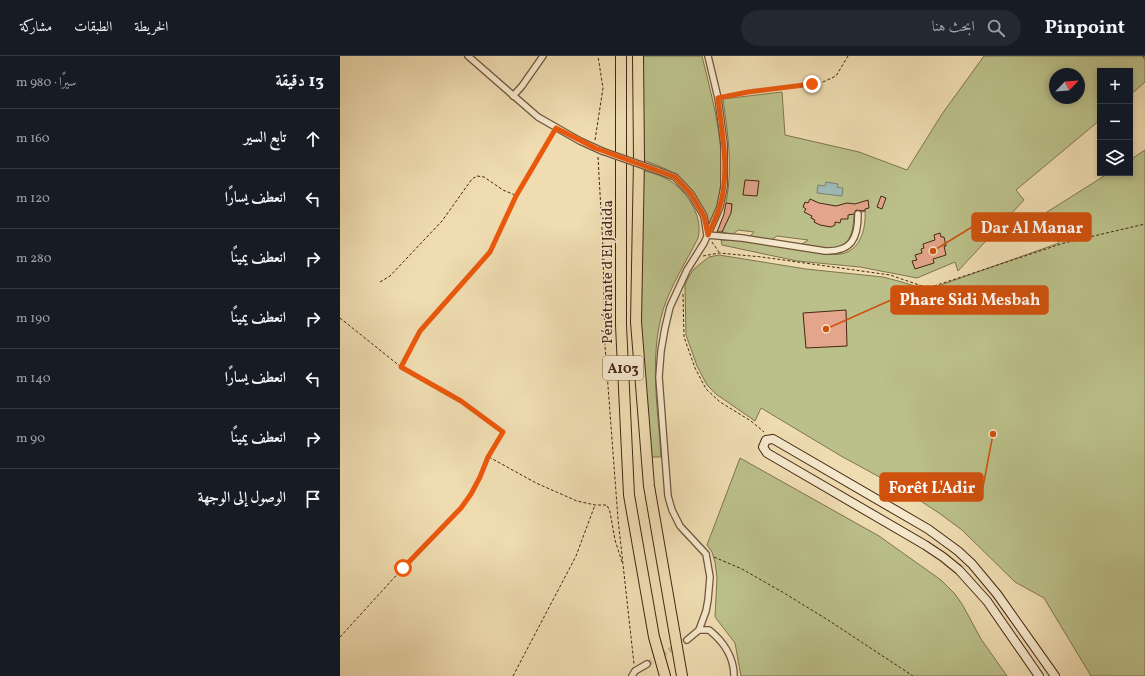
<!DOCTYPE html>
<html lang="ar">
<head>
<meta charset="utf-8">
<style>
	body { margin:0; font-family:Vollkorn,Amiri,serif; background:#242831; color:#f1f3f6; direction:rtl }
	.controls { position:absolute; right:12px; top:12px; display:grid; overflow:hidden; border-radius:0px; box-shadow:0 2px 6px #0003 }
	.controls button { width:36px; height:36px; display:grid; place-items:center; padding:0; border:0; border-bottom:1px solid #363941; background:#171b24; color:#f1f3f6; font:20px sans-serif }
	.compass { position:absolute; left:709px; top:12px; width:36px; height:36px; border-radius:50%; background:#171b24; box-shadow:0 2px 6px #0003; rotate:65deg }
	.stop { position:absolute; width:12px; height:12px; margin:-9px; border:3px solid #ea580c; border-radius:50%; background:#fff }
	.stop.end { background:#ea580c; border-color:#fff; box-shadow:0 1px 4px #0008 }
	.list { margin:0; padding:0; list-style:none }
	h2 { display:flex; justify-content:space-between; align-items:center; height:52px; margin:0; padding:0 16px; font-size:17px }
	h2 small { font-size:13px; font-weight:400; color:#9ea1a6 }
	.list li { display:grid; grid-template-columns:26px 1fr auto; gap:12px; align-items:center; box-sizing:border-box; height:60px; padding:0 16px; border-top:1px solid #363941 }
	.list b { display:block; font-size:15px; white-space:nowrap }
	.list em { font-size:13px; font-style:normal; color:#9ea1a6 }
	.icon { flex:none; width:22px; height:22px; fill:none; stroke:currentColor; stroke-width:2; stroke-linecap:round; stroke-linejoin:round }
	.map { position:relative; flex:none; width:805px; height:620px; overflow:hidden; direction:ltr }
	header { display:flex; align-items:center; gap:24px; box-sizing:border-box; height:56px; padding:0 20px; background:#171b24; border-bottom:1px solid #363941 }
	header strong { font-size:19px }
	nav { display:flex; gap:22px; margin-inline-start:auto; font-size:14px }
	.search { width:280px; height:36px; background:#242831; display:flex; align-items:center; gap:10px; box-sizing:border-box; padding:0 14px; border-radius:22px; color:#9ea1a6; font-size:15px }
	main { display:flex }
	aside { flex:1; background:#171b24 }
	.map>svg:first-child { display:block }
</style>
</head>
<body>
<header>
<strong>Pinpoint</strong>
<div class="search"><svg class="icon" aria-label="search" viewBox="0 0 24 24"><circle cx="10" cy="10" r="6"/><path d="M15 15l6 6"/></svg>ابحث هنا</div>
<nav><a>الخريطة</a><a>الطبقات</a><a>مشاركة</a></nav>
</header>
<main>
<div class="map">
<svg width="805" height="620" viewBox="0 0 805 620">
	<rect width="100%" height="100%" fill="#efdcb1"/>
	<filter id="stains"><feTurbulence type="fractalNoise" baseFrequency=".005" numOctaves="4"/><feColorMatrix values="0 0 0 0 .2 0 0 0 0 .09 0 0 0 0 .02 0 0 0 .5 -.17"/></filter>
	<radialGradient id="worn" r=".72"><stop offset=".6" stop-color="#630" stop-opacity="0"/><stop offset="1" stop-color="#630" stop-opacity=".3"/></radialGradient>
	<g fill="#bbc08a" stroke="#80734f" fill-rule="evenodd">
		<path d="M302,0H362C374,50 394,117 371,166H369C364,160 361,151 357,144C343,120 328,112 302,104Z"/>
		<path d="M644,0H805V26L790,39V15H760V64L676,134L684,144L618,215L615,206L577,222L520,211L457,205L382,189L381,184C408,183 436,190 463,194C476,196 493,201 505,197C522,191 526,170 525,155L514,159C513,198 493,194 462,188L468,184L437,180L431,184L410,180L414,176L398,174L392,179L383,176L379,178C377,169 385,165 390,158C391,155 391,152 392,148L386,147C393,111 388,79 383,43L442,36L445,79L519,96L567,114L602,58ZM715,18H739V42H715Z"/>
		<polygon points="805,94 805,620 751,620 704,542 675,526 622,474 599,457 567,436 501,400 421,352 415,365 376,338 367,329 357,310 346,279 345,230 347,224 353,214 360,208 369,201 379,199 466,213 543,221 562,226 587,234 719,187 699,161 769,117 790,117 790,104"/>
		<path d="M302,114C309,116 316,118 323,121C344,130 364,159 358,182C346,206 331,229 323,254C309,301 318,353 321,401H310L299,264Z"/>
		<polygon points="400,402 539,480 601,524 615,538 622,548 641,583 667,620 401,620 395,587 375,561 377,522 375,506 372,496 367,489"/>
	</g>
	<polygon fill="#9eb9b6" stroke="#7b7e75" points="486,126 498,128 497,131 503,132 502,140 477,137 478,129 485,130"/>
	<g fill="#e3a58b" stroke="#462614">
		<polygon points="405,124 419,125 417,140 403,139"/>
		<polygon points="541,140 546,142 542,153 537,151"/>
		<polygon points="470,143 479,147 496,150 507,147 515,148 528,144 529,152 525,153 525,155 516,154 514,158 508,159 508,163 501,163 500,167 495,166 495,169 491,171 480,169 474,166 475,164 471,162 472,160 464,156 466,153 463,151 465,146 468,147"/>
		<polygon points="386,147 392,148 391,157 382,176 377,176 384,158"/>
		<polygon points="600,177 601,181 604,181 606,190 604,190 606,199 593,203 594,207 575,213 572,205 577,204 575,199 582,197 581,193 584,192 583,188 595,184 594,179"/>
		<polygon points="506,254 507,290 466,292 463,257"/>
	</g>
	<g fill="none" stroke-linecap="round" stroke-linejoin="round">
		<polyline stroke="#cdb892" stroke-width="5.5" stroke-dasharray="5.5 3" stroke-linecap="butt" points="307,608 347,584"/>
		<g stroke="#70543b" stroke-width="8">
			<g id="street">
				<polyline points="128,0 198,61 240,85 262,95"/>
				<polyline points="173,40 182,30 203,0"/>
				<path d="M316,114L335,121L351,138L364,160L367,179L402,182L485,195C512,196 518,182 518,158"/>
				<path d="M359,574H369C383,585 394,601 394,620"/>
				<polyline points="347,584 359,574 366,555 368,544 370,521 366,498 340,470 332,454 328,440 319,321 321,295 325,272 330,251 347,214 364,187 380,151 384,131 384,88 378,42 368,0"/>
				<polyline points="292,620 295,615 307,608"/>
			</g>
		</g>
		<g stroke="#462614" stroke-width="10">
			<polyline id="secondary" points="699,620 647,545 619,514 603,501 585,489 427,397 423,391 426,384 433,383 588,473 618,495 632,508 657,538 715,620"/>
		</g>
		<g stroke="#462614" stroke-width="12">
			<g id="highway">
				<polyline points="281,0 281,269 289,439 314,581 325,620"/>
				<polyline points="298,0 299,103 296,266 309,430 342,620"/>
			</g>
		</g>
		<g stroke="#462614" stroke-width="1" stroke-dasharray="3 2" stroke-linecap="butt">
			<polyline points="803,0 805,4"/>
			<polyline points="384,41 483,26 496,20 508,0"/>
			<polyline points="255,84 263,32 258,0"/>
			<polyline points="258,101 263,191 265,290 278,463 294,608"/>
			<polyline points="372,186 379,196"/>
			<polyline points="363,200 379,197 422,201 550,219 585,231 591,231 724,187 805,168"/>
			<polyline points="40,226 50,220 102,165 132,123 137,120 144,121 163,134 175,139"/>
			<polyline points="343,238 344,281 355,312 366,333 380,346 411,365 424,376"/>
			<polyline points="0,262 61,311 80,275 150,196 176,140 213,77"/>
			<polyline points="149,401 196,427 237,445 255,449 267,449 270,456 275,484 282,506"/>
			<polyline points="374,501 402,513 444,537 488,564 573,620"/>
			<polyline points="0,581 63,512 121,452 131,438 140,421 148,401 163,376 121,345 61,311"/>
			<polyline points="173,620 236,500 255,449"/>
		</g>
		<use href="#street" stroke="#f5e8cc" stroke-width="5.5"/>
		<use href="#secondary" stroke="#f5e8cc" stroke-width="8"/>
		<use href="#highway" stroke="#efdcb1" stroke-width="10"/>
		<g stroke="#70543b" stroke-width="8" stroke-linecap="butt">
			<polyline id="street-bridge" points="262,95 316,114"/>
		</g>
		<use href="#street-bridge" stroke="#f5e8cc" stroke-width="5.5"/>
	</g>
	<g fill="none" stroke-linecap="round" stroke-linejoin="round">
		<path stroke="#ea580c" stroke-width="5" d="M63,512L121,452L131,438L140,421L148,401L163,376L121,345L61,311L80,275L150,196L176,140L216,72L255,92L335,121L351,138L364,160L368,179C372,169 377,160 380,150C390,115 382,77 378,42L408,36L472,28"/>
	</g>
	<g text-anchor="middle" stroke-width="3" stroke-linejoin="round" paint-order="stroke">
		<rect fill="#f5e8cc" stroke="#7a604b" stroke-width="1" x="263" y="300" width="40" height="24" rx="3"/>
		<g font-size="14" font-weight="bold" fill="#462614">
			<text x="283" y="317">A103</text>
		</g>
		<g font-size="15" fill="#462614" stroke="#f5e8cc">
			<text transform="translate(267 216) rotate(-90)" y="5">Pénétrante d'El Jadida</text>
		</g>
	</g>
	<path fill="none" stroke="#d0510d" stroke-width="1.5" d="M593 195L632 171M486 273L551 244M653 378L643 431"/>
	<g fill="#d0510d" stroke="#f5e8cc" stroke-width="1.5">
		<circle cx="593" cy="195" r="4"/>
		<circle cx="486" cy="273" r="4"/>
		<circle cx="653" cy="378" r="4"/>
	</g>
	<g fill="#d0510d" stroke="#d0510d" stroke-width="1.5">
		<rect x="632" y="157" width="119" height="28" rx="4"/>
		<rect x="551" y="230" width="157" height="28" rx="4"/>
		<rect x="540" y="417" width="103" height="28" rx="4"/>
	</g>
	<g font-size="16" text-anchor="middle" font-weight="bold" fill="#fff">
		<text x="692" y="177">Dar Al Manar</text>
		<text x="630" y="249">Phare Sidi Mesbah</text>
		<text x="592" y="437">Forêt L'Adir</text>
	</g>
	<rect width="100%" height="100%" filter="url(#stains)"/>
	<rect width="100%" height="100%" fill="url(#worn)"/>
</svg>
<div class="controls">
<button>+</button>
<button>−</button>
<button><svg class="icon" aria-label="layers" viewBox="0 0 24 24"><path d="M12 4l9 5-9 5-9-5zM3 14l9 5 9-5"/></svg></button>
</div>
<svg class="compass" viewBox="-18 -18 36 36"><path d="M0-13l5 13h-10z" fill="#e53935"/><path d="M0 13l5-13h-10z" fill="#9ea1a6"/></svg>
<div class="stop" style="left:63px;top:512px"></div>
<div class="stop end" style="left:472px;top:28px"></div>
</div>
<aside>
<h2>13 دقيقة<small>سيرًا · 980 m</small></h2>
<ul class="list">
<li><svg class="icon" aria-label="ahead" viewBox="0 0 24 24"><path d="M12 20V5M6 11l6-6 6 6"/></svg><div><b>تابع السير</b></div><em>160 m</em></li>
<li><svg class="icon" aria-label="left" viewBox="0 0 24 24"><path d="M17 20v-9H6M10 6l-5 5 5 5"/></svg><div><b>انعطف يسارًا</b></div><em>120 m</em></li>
<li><svg class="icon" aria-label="right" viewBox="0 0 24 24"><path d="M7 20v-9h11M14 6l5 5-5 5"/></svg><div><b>انعطف يمينًا</b></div><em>280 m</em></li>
<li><svg class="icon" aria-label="right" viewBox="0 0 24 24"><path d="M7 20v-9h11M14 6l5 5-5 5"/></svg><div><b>انعطف يمينًا</b></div><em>190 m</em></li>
<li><svg class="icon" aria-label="left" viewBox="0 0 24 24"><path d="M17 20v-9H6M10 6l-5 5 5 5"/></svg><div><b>انعطف يسارًا</b></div><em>140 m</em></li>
<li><svg class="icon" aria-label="right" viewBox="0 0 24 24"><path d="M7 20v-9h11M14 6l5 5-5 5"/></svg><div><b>انعطف يمينًا</b></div><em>90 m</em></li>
<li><svg class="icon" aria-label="arrive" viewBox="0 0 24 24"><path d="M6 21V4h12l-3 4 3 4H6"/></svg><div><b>الوصول إلى الوجهة</b></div></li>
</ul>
</aside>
</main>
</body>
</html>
